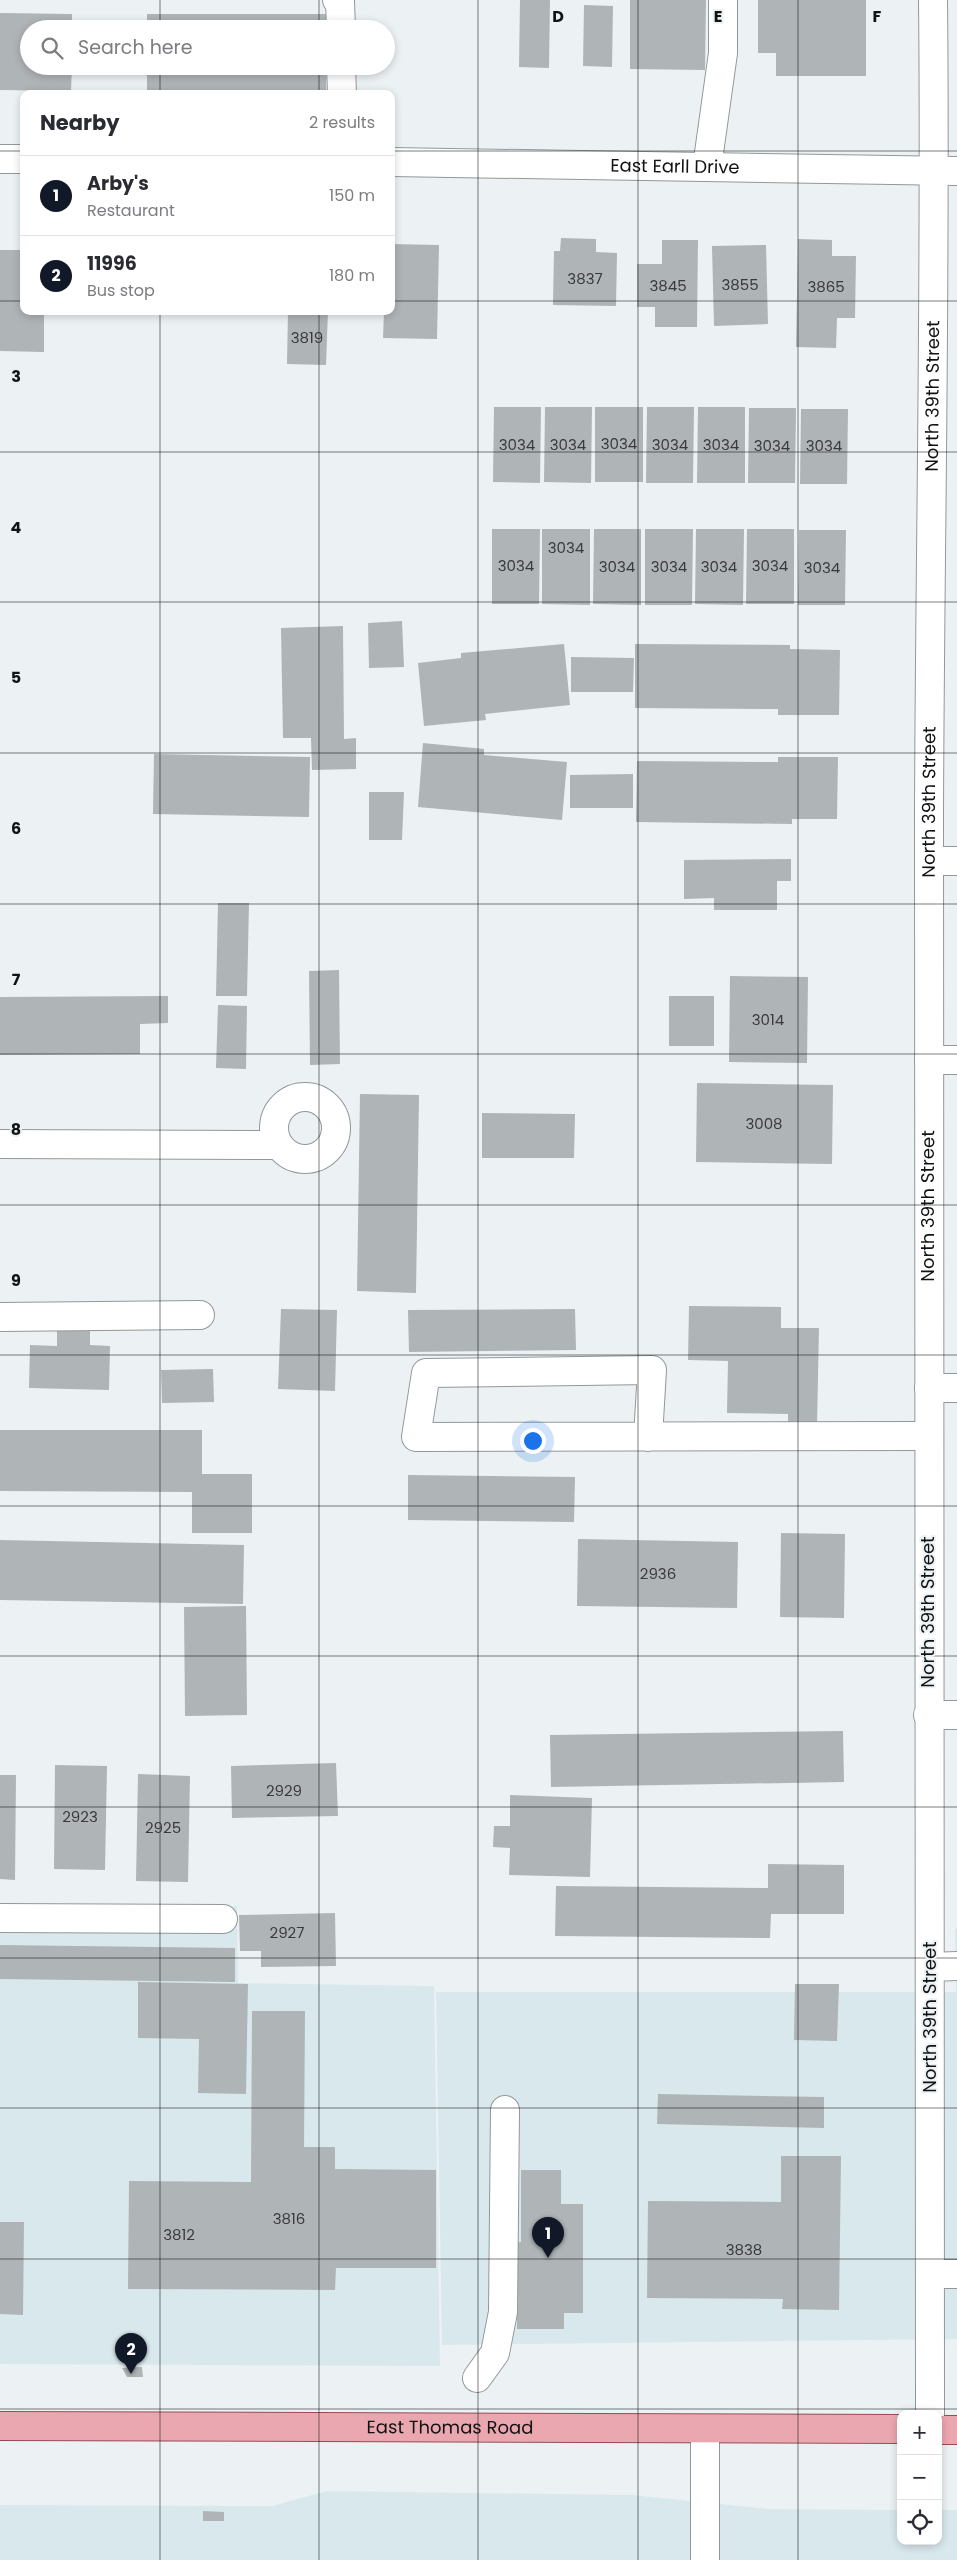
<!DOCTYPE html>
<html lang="en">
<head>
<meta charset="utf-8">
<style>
	body { margin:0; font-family:Poppins,sans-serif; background:#f2f2f3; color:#2b2b33 }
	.controls { position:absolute; right:15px; bottom:15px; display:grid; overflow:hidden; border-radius:10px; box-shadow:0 2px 8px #0003 }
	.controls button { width:45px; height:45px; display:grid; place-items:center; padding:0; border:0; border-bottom:1px solid #e1e1e2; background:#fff; color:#2b2b33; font:25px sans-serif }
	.you { position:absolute; left:532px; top:1440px; width:18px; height:18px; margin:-12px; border:4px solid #fff; border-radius:50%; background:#1a73e8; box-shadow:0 0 0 8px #1a73e833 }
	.badge { display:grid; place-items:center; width:32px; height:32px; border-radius:50%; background:#111827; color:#fff; font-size:16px; font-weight:700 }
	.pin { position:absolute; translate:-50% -41px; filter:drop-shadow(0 1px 2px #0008) }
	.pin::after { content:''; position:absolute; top:26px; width:18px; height:15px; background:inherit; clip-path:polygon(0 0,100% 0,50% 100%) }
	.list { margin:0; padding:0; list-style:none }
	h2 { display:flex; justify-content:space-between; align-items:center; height:65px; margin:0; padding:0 20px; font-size:21px }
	h2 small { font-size:16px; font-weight:400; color:#7c7c81 }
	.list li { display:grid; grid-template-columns:32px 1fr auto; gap:15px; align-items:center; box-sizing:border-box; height:80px; padding:0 20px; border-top:1px solid #e1e1e2 }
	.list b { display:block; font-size:19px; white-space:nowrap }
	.list p { margin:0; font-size:16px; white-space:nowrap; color:#7c7c81 }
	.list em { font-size:16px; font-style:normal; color:#7c7c81 }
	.icon { flex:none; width:28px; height:28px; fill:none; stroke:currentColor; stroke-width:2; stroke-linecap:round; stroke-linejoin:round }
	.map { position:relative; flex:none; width:957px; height:2560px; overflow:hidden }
	.search { position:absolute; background:#fff; box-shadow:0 2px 8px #0003; left:20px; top:20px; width:375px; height:55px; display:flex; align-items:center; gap:12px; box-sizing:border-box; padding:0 18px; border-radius:28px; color:#7c7c81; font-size:19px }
	.panel { position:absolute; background:#fff; box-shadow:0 2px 8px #0003; left:20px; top:90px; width:375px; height:225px; border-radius:10px }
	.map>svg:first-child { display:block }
</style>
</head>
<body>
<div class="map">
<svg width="957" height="2560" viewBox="0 0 957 2560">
	<rect width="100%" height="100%" fill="#ecf2f4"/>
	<g fill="#d9e8ed">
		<polygon points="237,1906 238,1983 434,1986 440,2366 0,2364 0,1907"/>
		<polygon points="957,1928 957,2339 442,2345 436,1992 956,1992 955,1929"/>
		<polygon points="327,2491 632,2495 769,2509 901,2510 901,2541 938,2541 938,2510 957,2510 957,2560 0,2560 0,2505 272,2506"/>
	</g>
	<g fill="#afb4b6">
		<polygon points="520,0 550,0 549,68 519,67"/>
		<polygon points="630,0 706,0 705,70 630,69"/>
		<polygon points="758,0 866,0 866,76 776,76 776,53 758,53"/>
		<polygon points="584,5 613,6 612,67 583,66"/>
		<polygon points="0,13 72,14 72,29 29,29 29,66 72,66 71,91 0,90"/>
		<rect x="147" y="14" width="180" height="15"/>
		<rect x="147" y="66" width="179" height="26"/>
		<polygon points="561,238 596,239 596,252 617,253 616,306 553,305 554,251 560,251"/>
		<polygon points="798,239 832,240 832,256 856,256 855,318 837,318 836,348 796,347"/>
		<polygon points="662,240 698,240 697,327 655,327 655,307 637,307 637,264 662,264"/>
		<polygon points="391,244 439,245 437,339 383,338 384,311 391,311"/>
		<polygon points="766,245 768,324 714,326 712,246"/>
		<polygon points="0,250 24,250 24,311 44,311 44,352 0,351"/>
		<polygon points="288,311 328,311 326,365 287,364"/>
		<polygon points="494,407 541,407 540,483 493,482"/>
		<polygon points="545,407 592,407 591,483 544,482"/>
		<rect x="595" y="407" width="48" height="75"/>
		<polygon points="647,407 694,407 693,483 646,483"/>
		<polygon points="698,407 745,407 745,483 697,483"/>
		<polygon points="749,408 796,408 795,483 748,483"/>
		<polygon points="801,409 848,409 847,484 800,484"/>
		<polygon points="492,529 540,529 539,604 492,604"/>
		<polygon points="542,529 590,529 590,605 542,604"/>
		<polygon points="594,529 641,529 641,605 593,604"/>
		<polygon points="645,529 693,529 692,605 645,605"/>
		<polygon points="696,529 744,529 743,605 695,604"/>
		<polygon points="747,529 794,529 794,604 746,604"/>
		<polygon points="799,530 846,530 845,605 798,605"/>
		<polygon points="402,621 404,667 369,668 368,623"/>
		<polygon points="343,626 344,739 356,738 356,769 312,770 311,738 283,738 281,628"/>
		<polygon points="564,644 570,705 485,714 486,720 424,726 418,663 461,658 461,653"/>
		<polygon points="635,644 790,645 790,649 840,650 839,715 778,715 778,709 635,708"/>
		<polygon points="571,657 634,658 633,692 571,692"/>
		<polygon points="423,743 484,749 484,755 567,762 562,820 418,807"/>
		<polygon points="154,754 310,757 309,817 153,814"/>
		<polygon points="778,757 838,757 837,819 792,819 792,824 636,822 637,761 778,762"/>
		<polygon points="633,774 633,808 570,808 570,775"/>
		<polygon points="369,792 404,792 402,840 369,840"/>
		<polygon points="791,859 791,881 777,881 777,910 714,910 714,898 684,899 684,860"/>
		<polygon points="218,903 249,903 247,996 216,996"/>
		<polygon points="339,970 340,1064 310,1065 309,971"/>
		<polygon points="730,976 808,977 807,1063 729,1062"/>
		<polygon points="168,996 168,1023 140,1024 140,1054 0,1055 0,997"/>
		<rect x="669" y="996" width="45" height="50"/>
		<polygon points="218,1005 247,1006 246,1069 216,1068"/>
		<polygon points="697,1083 833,1085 832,1164 696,1162"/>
		<polygon points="360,1094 419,1095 416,1293 357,1291"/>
		<polygon points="482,1113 575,1114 574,1158 482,1158"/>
		<polygon points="689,1306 781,1307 781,1328 819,1328 817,1426 788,1425 788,1414 727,1413 728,1361 688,1360"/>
		<polygon points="281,1309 337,1310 335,1391 278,1389"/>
		<polygon points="575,1309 576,1350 409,1352 408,1310"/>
		<polygon points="57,1325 90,1327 90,1345 110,1346 109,1390 29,1388 30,1345 57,1346"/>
		<polygon points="213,1369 214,1402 162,1403 161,1370"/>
		<polygon points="0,1430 202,1430 202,1474 252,1474 252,1533 192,1533 192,1492 0,1491"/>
		<polygon points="408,1475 575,1477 574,1522 408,1520"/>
		<polygon points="781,1533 845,1534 844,1618 780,1617"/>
		<polygon points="578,1539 738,1542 737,1608 577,1606"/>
		<polygon points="0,1540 244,1545 243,1604 0,1600"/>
		<polygon points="246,1606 247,1715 185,1716 184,1607"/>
		<polygon points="843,1731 844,1782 551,1787 550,1735"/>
		<polygon points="336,1763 338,1816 232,1818 231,1766"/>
		<polygon points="55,1765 107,1766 105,1870 54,1869"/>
		<polygon points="138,1774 190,1776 188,1882 136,1881"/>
		<polygon points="0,1775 16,1775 15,1880 0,1879"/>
		<polygon points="510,1795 592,1798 590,1877 509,1875 510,1848 493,1847 494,1826 510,1826"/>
		<polygon points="768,1864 844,1865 844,1914 771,1914 770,1938 555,1936 556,1886 768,1888"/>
		<polygon points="335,1913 336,1966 261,1967 261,1951 240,1951 239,1915"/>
		<polygon points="0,1945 235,1948 235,1982 0,1979"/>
		<polygon points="138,1982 248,1984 246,2094 198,2093 199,2039 138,2038"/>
		<polygon points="795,1984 839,1984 837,2041 794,2040"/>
		<polygon points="252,2011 305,2011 304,2147 335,2147 335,2169 436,2170 436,2268 336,2268 335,2290 128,2289 129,2181 251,2182"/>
		<polygon points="658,2094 824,2097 824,2128 657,2124"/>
		<polygon points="781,2156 841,2156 839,2310 782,2309 783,2299 647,2298 648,2201 781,2202"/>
		<polygon points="521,2170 561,2170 561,2204 583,2204 583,2313 564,2313 564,2329 517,2329 517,2274 512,2242 521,2242"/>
		<polygon points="0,2222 24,2222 23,2315 0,2314"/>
		<polygon points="142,2367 143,2377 127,2377 122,2368"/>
		<polygon points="203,2511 224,2512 224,2521 203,2521"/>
	</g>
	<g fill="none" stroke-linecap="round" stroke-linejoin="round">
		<g stroke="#92989a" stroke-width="30">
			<g id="minor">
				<polyline points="337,0 340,1 341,29"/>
				<polyline points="341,66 342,94"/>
				<polyline points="0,159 24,159"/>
				<path id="s1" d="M391,162L957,171"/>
				<polyline points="707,167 723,53 723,0"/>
				<polyline points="929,861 957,861"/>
				<polyline points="929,1060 957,1060"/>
				<circle cx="305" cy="1128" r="31"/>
				<polyline points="0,1144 279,1145"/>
				<polyline points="0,1317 200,1315"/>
				<polyline points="929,1388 957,1388"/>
				<polyline points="648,1437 652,1370 426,1373 416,1437 929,1436"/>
				<polyline points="928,1715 957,1715"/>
				<polyline points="0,1918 223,1919"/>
				<polyline points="930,1967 957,1966"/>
				<polyline points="930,2274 957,2274"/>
				<polyline points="477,2378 495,2353 503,2312 505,2110"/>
				<path id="s2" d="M930,2414C930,1880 927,1346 929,813C930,542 936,271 933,0"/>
				<polyline points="705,2560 705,2429"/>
			</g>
		</g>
		<g stroke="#964c56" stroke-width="30">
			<g id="major">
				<path id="s3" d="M0,2426L901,2429"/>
				<polyline points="938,2430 957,2430"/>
			</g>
		</g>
		<use href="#minor" stroke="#fff" stroke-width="28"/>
		<use href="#major" stroke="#eba7af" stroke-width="28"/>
	</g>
	<path fill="none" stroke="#101213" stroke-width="1" stroke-opacity="0.55" d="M160,0V29M319,0V29M478,0V2560M638,0V2560M798,0V2560M160,66V94M319,66V94M0,151H24M391,151H957M0,301H24M391,301H957M160,311V2560M319,311V2560M0,452H957M0,602H957M0,753H957M0,904H957M0,1054H957M0,1205H957M0,1355H957M0,1506H957M0,1656H957M0,1807H957M0,1958H957M0,2108H957M0,2259H957M0,2409H957"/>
	<g text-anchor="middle" stroke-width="4" stroke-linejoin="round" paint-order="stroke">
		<g font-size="15" fill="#383a3c">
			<text x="585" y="284">3837</text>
			<text x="740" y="290">3855</text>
			<text x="668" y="291">3845</text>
			<text x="826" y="292">3865</text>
			<text x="307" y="343">3819</text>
			<text x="619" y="449">3034</text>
			<text x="517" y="450">3034</text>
			<text x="568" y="450">3034</text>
			<text x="670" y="450">3034</text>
			<text x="721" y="450">3034</text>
			<text x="772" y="451">3034</text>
			<text x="824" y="451">3034</text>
			<text x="566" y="553">3034</text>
			<text x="516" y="571">3034</text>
			<text x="770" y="571">3034</text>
			<text x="617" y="572">3034</text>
			<text x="669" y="572">3034</text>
			<text x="719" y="572">3034</text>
			<text x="822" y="573">3034</text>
			<text x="768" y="1025">3014</text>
			<text x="764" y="1129">3008</text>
			<text x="658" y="1579">2936</text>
			<text x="284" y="1796">2929</text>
			<text x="80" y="1822">2923</text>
			<text x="163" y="1833">2925</text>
			<text x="287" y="1938">2927</text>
			<text x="289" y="2224">3816</text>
			<text x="179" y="2240">3812</text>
			<text x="744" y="2255">3838</text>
		</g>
		<g font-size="18" fill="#101213" stroke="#ecf2f4">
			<text dy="6" stroke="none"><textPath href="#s1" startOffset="284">East Earll Drive</textPath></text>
			<text dy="6" stroke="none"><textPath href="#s2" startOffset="2018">North 39th Street</textPath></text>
			<text dy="6" stroke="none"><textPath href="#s2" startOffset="1612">North 39th Street</textPath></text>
			<text dy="6" stroke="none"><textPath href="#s2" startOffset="1208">North 39th Street</textPath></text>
			<text transform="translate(928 1612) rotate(-90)" y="6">North 39th Street</text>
			<text transform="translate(930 2017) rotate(-90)" y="6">North 39th Street</text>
			<text dy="6" stroke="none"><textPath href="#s3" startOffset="450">East Thomas Road</textPath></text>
		</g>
	</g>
	<g font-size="16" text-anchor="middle" font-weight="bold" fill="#101213" stroke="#ecf2f4" stroke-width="4" stroke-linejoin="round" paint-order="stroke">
		<text x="558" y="22">D</text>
		<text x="718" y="22">E</text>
		<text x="877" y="22">F</text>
		<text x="16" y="382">3</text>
		<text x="16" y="533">4</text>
		<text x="16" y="683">5</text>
		<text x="16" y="834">6</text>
		<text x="16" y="985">7</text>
		<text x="16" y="1135">8</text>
		<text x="16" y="1286">9</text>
	</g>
</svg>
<div class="controls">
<button>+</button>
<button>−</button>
<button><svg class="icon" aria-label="locate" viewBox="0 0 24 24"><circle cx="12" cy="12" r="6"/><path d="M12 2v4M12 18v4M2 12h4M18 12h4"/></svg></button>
</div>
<div class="you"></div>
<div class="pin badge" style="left:548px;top:2258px">1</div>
<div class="pin badge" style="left:131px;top:2374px">2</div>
<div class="search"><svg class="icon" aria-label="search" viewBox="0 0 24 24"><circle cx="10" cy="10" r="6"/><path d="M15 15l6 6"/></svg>Search here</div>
<section class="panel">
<h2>Nearby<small>2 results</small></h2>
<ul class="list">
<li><span class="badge">1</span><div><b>Arby's</b><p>Restaurant</p></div><em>150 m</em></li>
<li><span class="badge">2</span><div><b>11996</b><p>Bus stop</p></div><em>180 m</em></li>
</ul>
</section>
</div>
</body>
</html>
